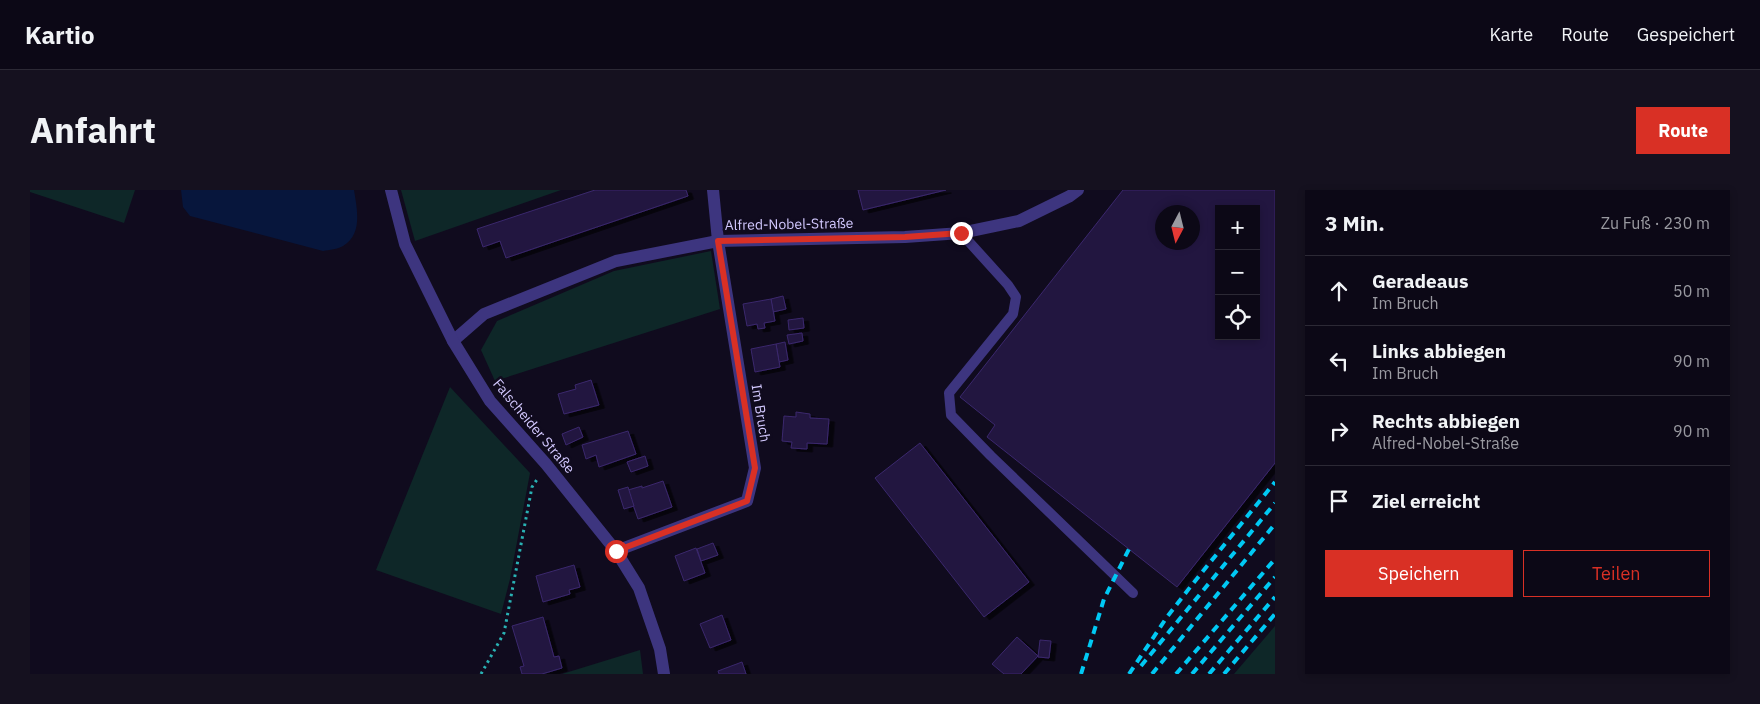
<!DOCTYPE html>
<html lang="de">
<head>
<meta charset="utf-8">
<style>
	body { margin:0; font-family:"IBM Plex Sans",sans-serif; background:#15111f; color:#f1f3f6 }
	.controls { position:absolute; right:15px; top:15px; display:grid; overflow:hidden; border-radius:0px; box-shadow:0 2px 8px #0003 }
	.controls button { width:45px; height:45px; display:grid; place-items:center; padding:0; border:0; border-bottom:1px solid #2c2935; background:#0c0816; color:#f1f3f6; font:25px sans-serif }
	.compass { position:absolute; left:1125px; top:15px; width:45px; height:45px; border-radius:50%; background:#0c0816; box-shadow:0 2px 8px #0003; rotate:187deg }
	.stop { position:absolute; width:15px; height:15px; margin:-11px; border:4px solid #d93025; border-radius:50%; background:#fff }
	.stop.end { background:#d93025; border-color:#fff; box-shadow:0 1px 5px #0008 }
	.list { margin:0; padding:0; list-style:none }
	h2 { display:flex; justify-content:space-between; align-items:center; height:65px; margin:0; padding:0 20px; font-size:21px }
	h2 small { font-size:16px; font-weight:400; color:#9a9aa1 }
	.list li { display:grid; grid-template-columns:32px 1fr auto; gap:15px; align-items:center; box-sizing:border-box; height:70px; padding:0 20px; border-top:1px solid #2c2935 }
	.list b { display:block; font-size:19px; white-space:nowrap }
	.list p { margin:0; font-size:16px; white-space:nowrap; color:#9a9aa1 }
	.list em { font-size:16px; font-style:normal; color:#9a9aa1 }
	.actions { display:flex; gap:10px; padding:15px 20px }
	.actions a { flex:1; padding:11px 0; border:1px solid #d93025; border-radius:0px; text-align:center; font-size:18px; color:#d93025 }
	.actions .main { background:#d93025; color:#fff }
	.icon { flex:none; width:28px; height:28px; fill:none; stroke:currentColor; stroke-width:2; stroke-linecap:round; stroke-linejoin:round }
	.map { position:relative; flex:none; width:1245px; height:484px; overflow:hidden; border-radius:0px }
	header { display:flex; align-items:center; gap:30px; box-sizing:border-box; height:70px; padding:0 25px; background:#0c0816; border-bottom:1px solid #2c2935 }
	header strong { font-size:24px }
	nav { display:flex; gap:28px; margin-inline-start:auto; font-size:18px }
	.intro { display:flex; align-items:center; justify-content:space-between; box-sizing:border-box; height:120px; padding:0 30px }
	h1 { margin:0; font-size:35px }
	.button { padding:12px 22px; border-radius:0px; background:#d93025; color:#fff; font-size:18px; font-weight:700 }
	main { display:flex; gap:30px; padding:0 30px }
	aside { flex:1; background:#0c0816; border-radius:0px; box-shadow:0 2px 8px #0003 }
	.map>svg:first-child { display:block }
</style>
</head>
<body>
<header>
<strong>Kartio</strong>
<nav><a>Karte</a><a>Route</a><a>Gespeichert</a></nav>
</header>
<div class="intro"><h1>Anfahrt</h1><a class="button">Route</a></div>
<main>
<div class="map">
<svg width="1245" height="484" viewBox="0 0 1245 484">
	<defs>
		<filter id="shadow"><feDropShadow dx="5.5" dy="3" stdDeviation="0" flood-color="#0009"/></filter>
	</defs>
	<rect width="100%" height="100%" fill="#100b1e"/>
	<g fill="#0e2728">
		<polygon points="0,0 105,0 94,33 0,2"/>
		<polygon points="371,0 531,0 385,51"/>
		<polygon points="681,61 690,119 465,191 451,160 467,131 584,81"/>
		<polygon points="420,197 500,283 480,389 471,424 346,380"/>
		<polygon points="1245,436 1245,484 1204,484"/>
		<polygon points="610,460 613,484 532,484"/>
	</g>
	<path fill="#07163c" d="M151,0H324C327,19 333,44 313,56C308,59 299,60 293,61L160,26L153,17Z"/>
	<g fill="#221740" stroke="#3b286d" fill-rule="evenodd" filter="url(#shadow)">
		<polygon points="565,0 656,0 658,6 476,68 470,51 453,57 447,39"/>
		<polygon points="828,0 916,0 833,20"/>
		<path d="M1093,0H1245V273L1147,397L957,247L965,235L930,207ZM1189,19H1226V146H1189ZM1132,22H1162V52H1132Z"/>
		<polygon points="753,106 756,119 743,122 741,109"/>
		<polygon points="741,109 745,131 734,133 735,138 728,139 727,134 717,136 713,114"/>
		<polygon points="773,128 774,138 759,140 758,130"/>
		<polygon points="772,143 773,151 759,154 757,145"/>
		<polygon points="755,152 758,170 749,172 746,154"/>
		<polygon points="746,154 750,177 725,182 721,159"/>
		<polygon points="561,190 569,215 534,224 528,204 546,199 545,195"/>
		<polygon points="766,222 780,224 780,228 799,229 797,254 777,253 777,259 761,258 762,252 752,251 754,226 766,227"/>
		<polygon points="549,237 553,247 536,255 532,244"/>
		<polygon points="598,241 606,264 569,277 566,265 556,269 552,255"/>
		<polygon points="890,253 999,392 954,427 845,288"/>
		<polygon points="615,266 618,276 601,282 597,272"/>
		<polygon points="633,291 642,317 608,329 598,300 612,296 612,298"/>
		<polygon points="598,297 604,316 594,319 588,300"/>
		<polygon points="683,353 688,365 671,371 667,359"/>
		<polygon points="666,358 675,383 654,391 645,366"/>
		<polygon points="544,375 550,397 539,400 540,404 513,412 506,386"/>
		<polygon points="692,425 701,450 680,458 670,434"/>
		<polygon points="513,427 524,467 529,466 532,478 512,484 492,484 490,477 494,476 482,436"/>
		<polygon points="987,447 1008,466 991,484 974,484 962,474"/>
		<polygon points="1010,450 1021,451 1019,468 1008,467"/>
		<polygon points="712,472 716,484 689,484 688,481"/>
	</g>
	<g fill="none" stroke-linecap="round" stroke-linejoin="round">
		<polyline stroke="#29b1b3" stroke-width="3" stroke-dasharray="2.5 4" stroke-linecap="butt" points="451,484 474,443 502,297 508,288"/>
		<polyline stroke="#3d357f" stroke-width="10" points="931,43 978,95 986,107 983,124 919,203 921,225 961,266 1103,403"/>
		<g stroke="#3d357f" stroke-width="12">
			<polyline points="423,151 454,124 586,71 688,51 875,47 931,43 989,31 1040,6 1048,0"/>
			<polyline points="586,361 717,311 725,278 688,51 683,0"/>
		</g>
		<polyline stroke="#3d357f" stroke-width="12" points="361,0 375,54 423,151 460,211 516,274 586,361 609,398 630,459 634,484"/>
		<g stroke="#00c9f4" stroke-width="4" stroke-dasharray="8 6" stroke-linecap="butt">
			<polyline points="1111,476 1245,313"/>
			<polyline points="1051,484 1074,409 1099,359"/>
			<polyline points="1099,484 1137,427 1161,396 1245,292"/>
			<polyline points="1122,484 1245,334"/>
			<polyline points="1146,484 1245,369"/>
			<polyline points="1162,484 1245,387"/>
			<polyline points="1179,484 1245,407"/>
			<polyline points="1194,484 1245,424"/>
		</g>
	</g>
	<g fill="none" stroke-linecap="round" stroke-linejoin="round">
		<polyline stroke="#d93025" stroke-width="6" points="586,361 717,311 725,278 688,51 875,47 931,43"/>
	</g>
	<g text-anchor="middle" stroke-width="5" stroke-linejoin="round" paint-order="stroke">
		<g font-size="14" fill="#d3c9ff" stroke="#100b1e">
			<text transform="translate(759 34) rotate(-1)" y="5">Alfred-Nobel-Straße</text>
			<text transform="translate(731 223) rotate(81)" y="5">Im Bruch</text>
			<text transform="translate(504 236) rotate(50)" y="5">Falscheider Straße</text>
		</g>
	</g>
</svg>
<div class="controls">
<button>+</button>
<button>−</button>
<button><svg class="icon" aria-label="locate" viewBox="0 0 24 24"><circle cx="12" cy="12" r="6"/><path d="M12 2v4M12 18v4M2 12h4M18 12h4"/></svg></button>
</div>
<svg class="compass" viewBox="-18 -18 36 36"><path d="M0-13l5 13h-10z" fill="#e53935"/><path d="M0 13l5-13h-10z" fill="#9a9aa1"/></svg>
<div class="stop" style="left:586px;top:361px"></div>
<div class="stop end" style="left:931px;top:43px"></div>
</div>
<aside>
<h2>3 Min.<small>Zu Fuß · 230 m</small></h2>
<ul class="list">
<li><svg class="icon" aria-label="ahead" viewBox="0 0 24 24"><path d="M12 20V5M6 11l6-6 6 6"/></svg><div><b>Geradeaus</b><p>Im Bruch</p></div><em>50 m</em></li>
<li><svg class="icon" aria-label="left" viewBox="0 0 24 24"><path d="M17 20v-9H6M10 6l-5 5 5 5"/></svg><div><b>Links abbiegen</b><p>Im Bruch</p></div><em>90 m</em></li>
<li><svg class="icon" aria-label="right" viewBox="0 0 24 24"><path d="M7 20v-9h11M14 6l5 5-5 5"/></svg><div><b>Rechts abbiegen</b><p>Alfred-Nobel-Straße</p></div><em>90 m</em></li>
<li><svg class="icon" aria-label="arrive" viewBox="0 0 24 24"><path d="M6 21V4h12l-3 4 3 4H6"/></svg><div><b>Ziel erreicht</b></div></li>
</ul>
<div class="actions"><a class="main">Speichern</a><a>Teilen</a></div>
</aside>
</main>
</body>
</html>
